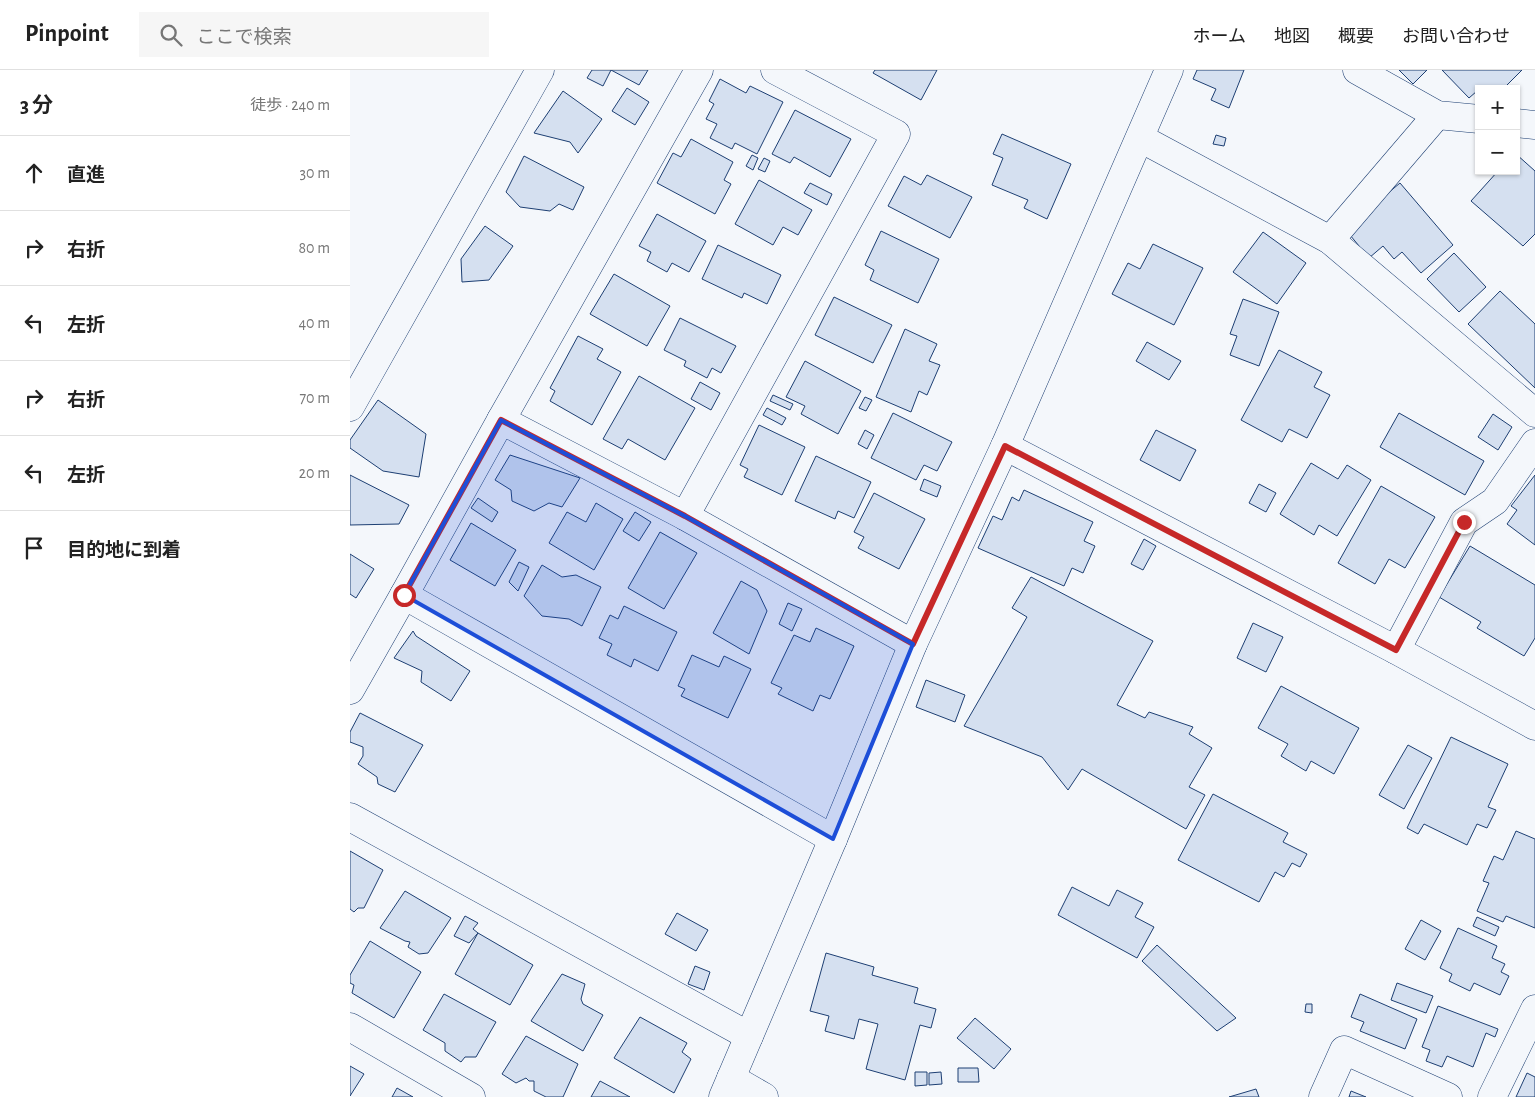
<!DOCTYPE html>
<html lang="ja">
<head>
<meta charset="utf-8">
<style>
	body { margin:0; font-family:"Alegreya Sans","Noto Sans JP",sans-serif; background:#f6f6f6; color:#222 }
	.controls { position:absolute; right:15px; top:15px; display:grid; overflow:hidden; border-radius:0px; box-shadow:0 1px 4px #0004 }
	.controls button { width:45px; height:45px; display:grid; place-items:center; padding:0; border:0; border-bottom:1px solid #e0e0e0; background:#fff; color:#222; font:25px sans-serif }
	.stop { position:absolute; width:15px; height:15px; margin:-11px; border:4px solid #c62828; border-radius:50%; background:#fff }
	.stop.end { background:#c62828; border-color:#fff; box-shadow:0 1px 5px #0008 }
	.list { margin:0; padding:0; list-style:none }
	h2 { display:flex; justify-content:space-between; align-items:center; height:65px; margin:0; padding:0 20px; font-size:21px }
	h2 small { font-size:16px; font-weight:400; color:#767676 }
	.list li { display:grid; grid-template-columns:32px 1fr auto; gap:15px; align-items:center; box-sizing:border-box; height:75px; padding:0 20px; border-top:1px solid #e0e0e0 }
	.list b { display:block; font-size:19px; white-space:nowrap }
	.list em { font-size:16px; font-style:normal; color:#767676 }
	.icon { flex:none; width:28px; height:28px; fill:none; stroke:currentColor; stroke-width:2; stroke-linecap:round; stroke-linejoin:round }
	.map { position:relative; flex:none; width:1185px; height:1027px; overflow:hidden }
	header { display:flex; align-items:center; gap:30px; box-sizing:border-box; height:70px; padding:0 25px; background:#fff; border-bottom:1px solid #e0e0e0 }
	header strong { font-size:24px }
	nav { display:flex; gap:28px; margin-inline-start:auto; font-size:18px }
	.search { width:350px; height:45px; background:#f6f6f6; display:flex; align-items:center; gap:12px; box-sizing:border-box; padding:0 18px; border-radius:0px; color:#767676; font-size:19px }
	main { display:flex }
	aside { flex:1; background:#fff }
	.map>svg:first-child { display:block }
</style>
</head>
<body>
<header>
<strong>Pinpoint</strong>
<div class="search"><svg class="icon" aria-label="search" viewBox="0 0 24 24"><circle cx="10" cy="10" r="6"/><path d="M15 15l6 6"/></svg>ここで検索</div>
<nav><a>ホーム</a><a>地図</a><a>概要</a><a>お問い合わせ</a></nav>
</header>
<main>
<aside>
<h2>3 分<small>徒歩 · 240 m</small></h2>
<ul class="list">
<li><svg class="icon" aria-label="ahead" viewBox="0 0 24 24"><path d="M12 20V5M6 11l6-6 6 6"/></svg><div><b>直進</b></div><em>30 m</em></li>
<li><svg class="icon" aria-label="right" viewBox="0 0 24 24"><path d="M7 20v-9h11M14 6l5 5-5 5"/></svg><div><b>右折</b></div><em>80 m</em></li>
<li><svg class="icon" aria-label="left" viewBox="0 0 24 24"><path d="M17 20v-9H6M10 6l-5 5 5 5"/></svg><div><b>左折</b></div><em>40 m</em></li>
<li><svg class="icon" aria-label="right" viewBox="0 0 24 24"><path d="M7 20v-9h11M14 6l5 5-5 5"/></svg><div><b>右折</b></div><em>70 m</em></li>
<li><svg class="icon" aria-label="left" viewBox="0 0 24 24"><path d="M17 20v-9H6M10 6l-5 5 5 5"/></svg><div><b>左折</b></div><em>20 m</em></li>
<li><svg class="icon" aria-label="arrive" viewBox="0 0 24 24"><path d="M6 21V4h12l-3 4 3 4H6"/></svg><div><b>目的地に到着</b></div></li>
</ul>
</aside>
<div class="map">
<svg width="1185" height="1027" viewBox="0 0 1185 1027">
	<rect width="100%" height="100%" fill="#f4f7fb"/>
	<g fill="#d5e0f0" stroke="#1d3f73">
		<polygon points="242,0 298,0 289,15 261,0 253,16 237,8"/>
		<polygon points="525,0 587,0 571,30 523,3"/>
		<polygon points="847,0 894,0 879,38 861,30 866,19 843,9"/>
		<polygon points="1049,0 1077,0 1063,14"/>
		<polygon points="1092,0 1172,0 1153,19 1145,19 1143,17 1140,19 1129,19 1129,24 1127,21 1119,28"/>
		<polygon points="370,9 396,23 400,16 433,32 407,84 385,73 382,79 360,68 367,54 356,49 364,34 359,31"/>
		<polygon points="277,18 299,32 285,55 262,41"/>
		<polygon points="213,21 252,49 228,83 220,72 184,63"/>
		<polygon points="445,40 501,69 480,107 444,87 440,93 422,84"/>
		<polygon points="652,64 721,94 697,149 674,138 678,130 642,115 653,88 643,84"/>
		<polygon points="866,65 876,68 874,76 863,74"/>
		<polygon points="341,69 383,92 374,110 381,114 365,144 307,113 323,83 331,87"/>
		<polygon points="1166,84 1185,101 1185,164 1173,176 1121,131 1148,101 1166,101"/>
		<polygon points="402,85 408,88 403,100 396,96"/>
		<polygon points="174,86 234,117 223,140 209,134 200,141 170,137 156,122"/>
		<polygon points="414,88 420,91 415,102 408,99"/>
		<polygon points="577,105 622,127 600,168 538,136 554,106 571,115"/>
		<polygon points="409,110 462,140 448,165 433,157 423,175 385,154"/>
		<polygon points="460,113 482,124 477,135 454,123"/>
		<polygon points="1050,113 1103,175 1071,203 1052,182 1044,189 1033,176 1019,188 995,159"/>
		<polygon points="307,144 356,171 339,202 322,193 317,202 297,191 301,182 289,176"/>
		<polygon points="135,156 163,176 139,210 112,212 111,189"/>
		<polygon points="531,161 589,189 568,233 520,210 524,200 515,195"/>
		<polygon points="913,162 956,193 927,234 883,202"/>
		<polygon points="803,174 853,198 824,255 762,224 778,193 790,199"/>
		<polygon points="368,175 431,205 417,234 394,223 392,228 352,209"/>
		<polygon points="1104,183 1136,217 1109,242 1077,209"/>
		<polygon points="264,204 320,236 297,276 240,244"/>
		<polygon points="1150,221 1185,254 1185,318 1118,254"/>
		<polygon points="484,227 542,255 523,293 465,265"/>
		<polygon points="893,229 929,242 909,296 880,285 887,266 880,264"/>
		<polygon points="330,248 386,276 371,303 362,298 357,308 334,296 336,291 314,280"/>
		<polygon points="555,259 587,274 579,291 590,295 577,325 569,321 561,342 526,327"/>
		<polygon points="228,266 253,279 247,289 271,302 242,355 200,331 205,321 200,318"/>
		<polygon points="797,272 831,291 819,310 786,291"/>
		<polygon points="929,280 972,302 964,317 980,325 957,368 939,359 932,372 891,350"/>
		<polygon points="455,291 511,321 488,364 451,344 455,336 436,327"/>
		<polygon points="289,306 345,338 315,390 278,369 272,379 253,369"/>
		<polygon points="350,312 370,323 361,340 341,329"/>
		<polygon points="423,325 443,334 440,340 420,331"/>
		<polygon points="515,327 522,330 516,341 509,338"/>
		<polygon points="28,330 76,364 69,407 33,401 0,378 0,370"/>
		<polygon points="417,338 436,348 432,355 413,345"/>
		<polygon points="543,343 602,372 587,401 574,395 566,410 521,388"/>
		<polygon points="1049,343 1134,391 1115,425 1030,377"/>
		<polygon points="1143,344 1162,357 1148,380 1128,367"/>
		<polygon points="409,355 455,377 432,425 394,407 398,399 390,395"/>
		<polygon points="515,360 524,365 517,379 508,374"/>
		<polygon points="806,360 846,380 830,411 790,390"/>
		<polygon points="160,385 230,408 212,437 199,433 184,441 162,431 161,420 145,410"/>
		<polygon points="466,386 521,412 504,448 488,441 485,449 445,431"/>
		<polygon points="961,393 988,409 997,395 1021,410 987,466 969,455 964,465 930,444"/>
		<polygon points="0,405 59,435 49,454 0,455"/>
		<polygon points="1185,405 1185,475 1157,454 1167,440 1161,436"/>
		<polygon points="574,409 591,416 587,427 570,420"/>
		<polygon points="909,414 926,423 916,442 899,433"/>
		<polygon points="1031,416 1085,447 1055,498 1039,489 1025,514 988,493"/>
		<polygon points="674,420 743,452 734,471 745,476 733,503 722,498 714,516 628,478 643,446 652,450 662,427 669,431"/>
		<polygon points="524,423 575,449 549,499 508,478 514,467 504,462"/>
		<polygon points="128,428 148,442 142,452 121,438"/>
		<polygon points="246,433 273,449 244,500 199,473 217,442 236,452"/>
		<polygon points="285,442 301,452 289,471 273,461"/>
		<polygon points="121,453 166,480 145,516 100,490"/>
		<polygon points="310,462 347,483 314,539 278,518"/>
		<polygon points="794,469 806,476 793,500 781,494"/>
		<polygon points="1120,476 1185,515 1185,568 1174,586 1127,558 1131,552 1089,527"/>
		<polygon points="0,484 24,499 6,528 0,524"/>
		<polygon points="169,492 179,497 168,521 159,512"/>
		<polygon points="192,495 212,507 226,505 251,517 232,556 219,549 192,546 174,526"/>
		<polygon points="681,507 803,571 767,635 795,648 799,642 843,657 839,664 862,678 839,717 855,725 836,759 732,699 718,720 692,687 614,656 677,547 662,538"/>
		<polygon points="391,511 407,520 417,541 399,584 363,563"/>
		<polygon points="438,533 452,539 442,561 429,554"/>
		<polygon points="274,536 327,562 308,601 284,589 281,597 257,585 262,574 249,568 260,545 268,549"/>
		<polygon points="903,553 933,567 916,602 887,588"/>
		<polygon points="466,558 504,576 480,629 470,625 463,641 428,624 432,618 421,613 444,565 460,572"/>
		<polygon points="63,561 66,566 120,601 101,631 71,612 72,601 44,588"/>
		<polygon points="342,585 369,597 374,586 401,599 378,648 331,626 335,619 328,616"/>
		<polygon points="576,610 615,625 605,652 566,637"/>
		<polygon points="931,616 1009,658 984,704 961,691 956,701 931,686 938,674 908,658"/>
		<polygon points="10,643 73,675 45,722 28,714 27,707 8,694 13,686 13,677 0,672 0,662"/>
		<polygon points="1101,667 1158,694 1138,737 1146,740 1137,758 1127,754 1117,775 1074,754 1068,764 1057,758"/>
		<polygon points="1058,675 1082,688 1054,739 1029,725"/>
		<polygon points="863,724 938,763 933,772 957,784 950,797 942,793 934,807 925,802 909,832 828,790"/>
		<polygon points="1166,761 1185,769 1185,858 1156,846 1153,852 1127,841 1139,813 1133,811 1144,786 1153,790"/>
		<polygon points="0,781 33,800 14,838 8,838 4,842 0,839"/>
		<polygon points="722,817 759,836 767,820 793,833 785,847 804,857 787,888 708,845"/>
		<polygon points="55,821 101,848 78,883 69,884 58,877 60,872 55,871 30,858"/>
		<polygon points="327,843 358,860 346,881 315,864"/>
		<polygon points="115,846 128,853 123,859 128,863 119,873 104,866"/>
		<polygon points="1127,847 1149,857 1145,866 1123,856"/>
		<polygon points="1071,850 1091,861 1075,890 1055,879"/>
		<polygon points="1108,858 1147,876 1142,888 1155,894 1151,902 1159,906 1150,925 1124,913 1120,921 1099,911 1102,904 1090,898"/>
		<polygon points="128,863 183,895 160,935 105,904"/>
		<polygon points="20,871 71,902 44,948 2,923 4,915 0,913 0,905"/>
		<polygon points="807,875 886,948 867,961 792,891"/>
		<polygon points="476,883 524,897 522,905 568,918 564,933 586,939 581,958 570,955 555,1010 516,999 528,954 509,949 504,969 475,961 479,946 460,941"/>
		<polygon points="345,896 360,902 354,920 338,914"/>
		<polygon points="212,904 235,914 231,929 233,934 253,945 233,981 181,951"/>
		<polygon points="1047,913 1083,926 1076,943 1041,930"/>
		<polygon points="94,924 146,952 126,987 115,987 111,992 95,981 95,973 73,960"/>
		<polygon points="1010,924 1067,949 1055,979 1010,961 1014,952 1001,947"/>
		<polygon points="956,934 962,934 962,943 955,942"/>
		<polygon points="1088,936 1148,959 1145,967 1136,963 1123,997 1097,986 1092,997 1076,991 1080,980 1072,977"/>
		<polygon points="290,947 337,973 332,982 341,989 324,1023 264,988"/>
		<polygon points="625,948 661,979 644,999 607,968"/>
		<polygon points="176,966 228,994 213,1027 196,1027 184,1021 184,1011 179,1011 176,1008 166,1013 152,1004"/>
		<polygon points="0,996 14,1004 0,1026"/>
		<polygon points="608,998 628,998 629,1012 608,1012"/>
		<polygon points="565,1002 577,1002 577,1015 565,1016"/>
		<polygon points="591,1002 592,1014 579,1015 579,1003"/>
		<polygon points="1177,1003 1185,1007 1185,1027 1166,1027"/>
		<polygon points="250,1011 280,1027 241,1027"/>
		<polygon points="47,1018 63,1027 42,1027"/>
		<polygon points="906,1019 909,1027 879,1027"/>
		<polygon points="1001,1021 1016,1027 999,1027"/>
	</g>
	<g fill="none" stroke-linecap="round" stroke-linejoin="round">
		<g stroke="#1d3f73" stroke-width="29">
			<g id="minor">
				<polyline points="1007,0 1087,45 1129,49"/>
				<polyline points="1166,53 1185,55"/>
				<polyline points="790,68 980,170 1185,343"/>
				<polyline points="980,170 1087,45"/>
				<polyline points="0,337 190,0"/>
				<polyline points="151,350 349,0"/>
				<polyline points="655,376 1046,580 1185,656"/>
				<polyline points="335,446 546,64 425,0"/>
				<polyline points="54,525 483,769"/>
				<polyline points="1046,580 1114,452 1145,431 1185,373"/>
				<polyline points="0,620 54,525 151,350 335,446 563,574"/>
				<polyline points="0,747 399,966"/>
				<polyline points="0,957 121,1027"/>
				<polyline points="381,1008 414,1027"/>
				<polyline points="973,1027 994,980 1098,1027"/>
				<polyline points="1142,1027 1185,939"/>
			</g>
		</g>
		<g stroke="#1d3f73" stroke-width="29">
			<polyline id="tertiary" points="373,1027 483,769 563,574 655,376 819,0"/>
		</g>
		<use href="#minor" stroke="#f4f7fb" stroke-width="28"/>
		<use href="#tertiary" stroke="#f4f7fb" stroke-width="28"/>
	</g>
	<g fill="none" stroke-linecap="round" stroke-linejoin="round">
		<polyline stroke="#c62828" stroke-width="6" points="54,525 151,350 335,446 563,574 655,376 1046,580 1114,452"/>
	</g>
	<path fill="#1d4ed8" fill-opacity="0.2" stroke="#1d4ed8" stroke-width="4" stroke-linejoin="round" d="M151,350L335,446L563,574L483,769L54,525Z"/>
</svg>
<div class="controls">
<button>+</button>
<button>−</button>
</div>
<div class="stop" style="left:54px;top:525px"></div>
<div class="stop end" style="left:1114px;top:452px"></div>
</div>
</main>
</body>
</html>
